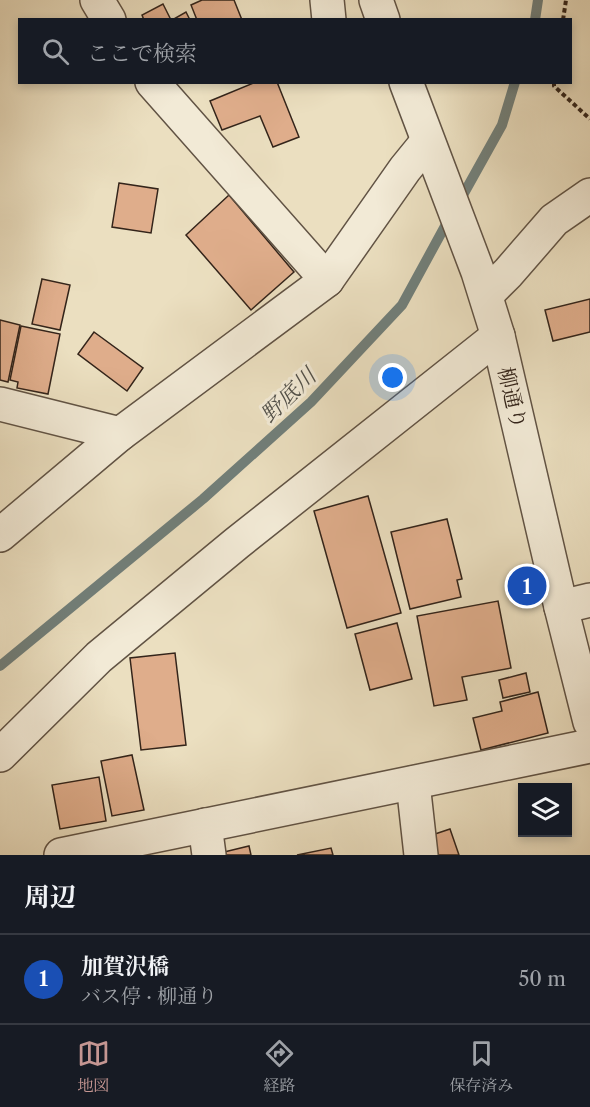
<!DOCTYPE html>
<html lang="ja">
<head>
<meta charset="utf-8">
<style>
	body { margin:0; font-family:"Libre Caslon Text","Noto Serif JP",serif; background:#242831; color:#f1f3f6 }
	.controls { position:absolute; right:18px; bottom:18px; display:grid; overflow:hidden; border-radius:0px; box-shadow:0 3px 9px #0003 }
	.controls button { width:54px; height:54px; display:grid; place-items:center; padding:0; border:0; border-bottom:2px solid #363941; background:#171b24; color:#f1f3f6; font:30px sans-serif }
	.you { position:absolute; left:393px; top:378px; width:21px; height:21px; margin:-15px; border:4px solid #fff; border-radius:50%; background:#1a73e8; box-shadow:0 0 0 9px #1a73e833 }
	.badge { display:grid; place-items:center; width:39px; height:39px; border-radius:50%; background:#c59692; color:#fff; font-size:20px; font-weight:700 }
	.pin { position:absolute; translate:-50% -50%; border:3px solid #fff; box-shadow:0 2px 6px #0006 }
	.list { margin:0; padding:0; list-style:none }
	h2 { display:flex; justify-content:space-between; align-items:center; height:78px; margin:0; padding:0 24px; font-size:26px }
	h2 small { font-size:20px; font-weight:400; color:#9ea1a6 }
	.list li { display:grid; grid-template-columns:39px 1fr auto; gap:18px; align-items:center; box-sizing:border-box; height:90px; padding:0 24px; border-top:2px solid #363941 }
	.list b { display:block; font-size:22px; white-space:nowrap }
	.list p { margin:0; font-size:20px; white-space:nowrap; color:#9ea1a6 }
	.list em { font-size:20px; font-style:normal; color:#9ea1a6 }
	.icon { flex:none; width:33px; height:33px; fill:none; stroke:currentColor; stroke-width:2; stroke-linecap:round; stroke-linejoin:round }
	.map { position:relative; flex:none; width:590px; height:855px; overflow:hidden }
	.search { position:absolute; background:#171b24; box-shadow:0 3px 9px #0003; left:18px; right:18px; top:18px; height:66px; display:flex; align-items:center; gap:15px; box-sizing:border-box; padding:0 21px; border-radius:0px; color:#9ea1a6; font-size:22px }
	.sheet { height:168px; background:#171b24 }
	nav { display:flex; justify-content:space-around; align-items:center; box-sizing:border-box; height:84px; border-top:2px solid #363941; background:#171b24; font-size:16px; color:#9ea1a6 }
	nav a { display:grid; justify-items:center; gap:3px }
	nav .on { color:#c59692 }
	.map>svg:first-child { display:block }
</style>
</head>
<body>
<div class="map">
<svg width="590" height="855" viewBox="0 0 590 855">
	<rect width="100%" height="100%" fill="#ebdfc0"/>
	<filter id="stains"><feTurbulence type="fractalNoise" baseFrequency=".00333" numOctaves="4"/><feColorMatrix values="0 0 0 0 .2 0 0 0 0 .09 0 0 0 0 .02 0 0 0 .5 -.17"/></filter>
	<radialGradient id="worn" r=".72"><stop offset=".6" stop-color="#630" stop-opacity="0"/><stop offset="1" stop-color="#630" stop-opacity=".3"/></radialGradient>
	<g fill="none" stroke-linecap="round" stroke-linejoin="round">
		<g stroke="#717f7a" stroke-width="10">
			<polyline points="535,20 538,0"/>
			<polyline points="458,204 502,125 515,82"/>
			<polyline points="0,666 203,499 311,402 402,305 450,217"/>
		</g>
	</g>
	<g fill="#dfad8b" stroke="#33241a" stroke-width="1.5">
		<polygon points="202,0 234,0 242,20 197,20 191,5"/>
		<polygon points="163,4 171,20 144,20 142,15"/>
		<polygon points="186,12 190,20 172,20"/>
		<polygon points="256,82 277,82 299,137 273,147 260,116 222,130 210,101"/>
		<polygon points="119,183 158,189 151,233 112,227"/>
		<polygon points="229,195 294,272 251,310 186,235"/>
		<polygon points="42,279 70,285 60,330 32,324"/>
		<polygon points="590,299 590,332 553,341 545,310"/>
		<polygon points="0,320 20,325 8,382 0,380"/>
		<polygon points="21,326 60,334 48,394 17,388 18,382 10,380"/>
		<polygon points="94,332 143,368 127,391 78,354"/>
		<polygon points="368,496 401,613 347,628 314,511"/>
		<polygon points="447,519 462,579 457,580 461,597 410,609 391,532"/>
		<polygon points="498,601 511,668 462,677 467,700 434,706 417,616"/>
		<polygon points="397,623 412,679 370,690 355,634"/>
		<polygon points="175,653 186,745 141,750 130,658"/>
		<polygon points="526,673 530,692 503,698 499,680"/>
		<polygon points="538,692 548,733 481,750 473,718 502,711 500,702"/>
		<polygon points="132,755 144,810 112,816 101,761"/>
		<polygon points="99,777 106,821 60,829 52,785"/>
		<polygon points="450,829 459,855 438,855 432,835"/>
		<polygon points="249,846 251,855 225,855 224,852"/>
		<polygon points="331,848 333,855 297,855"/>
	</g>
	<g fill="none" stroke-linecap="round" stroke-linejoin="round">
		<g stroke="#615344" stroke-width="36">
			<g id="minor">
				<polyline points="97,0 109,20"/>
				<polyline points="327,0 329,20"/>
				<polyline points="376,0 383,20"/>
				<polyline points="152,82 327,280"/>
				<polyline points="406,82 478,272 498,336 561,607 590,722"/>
				<polyline points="486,295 508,273 554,220 590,195"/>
				<polyline points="0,404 120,434"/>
				<polyline points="0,535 120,434 327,280 405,169 427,142"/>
				<polyline points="561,607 590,600"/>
				<polyline points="0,755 99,657 237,543 498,336"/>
				<polyline points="413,783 421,855"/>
				<polyline points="205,825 209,855"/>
				<polyline points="61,855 590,746"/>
			</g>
		</g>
		<g stroke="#33241a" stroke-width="4" stroke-dasharray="4.5 3" stroke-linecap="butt">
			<polyline points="563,20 566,0"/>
			<polyline points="554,82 554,86 590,119"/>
		</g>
		<use href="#minor" stroke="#f2ead6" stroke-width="33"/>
	</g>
	<g text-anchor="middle" stroke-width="6" stroke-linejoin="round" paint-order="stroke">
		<g font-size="21" fill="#33241a" stroke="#f2ead6">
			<text transform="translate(512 398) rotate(77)" y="7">柳通り</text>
		</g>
		<g font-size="22" font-style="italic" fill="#52514a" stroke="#f2ead6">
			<text transform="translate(288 395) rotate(-44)" y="8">野底川</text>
		</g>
	</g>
	<rect width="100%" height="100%" filter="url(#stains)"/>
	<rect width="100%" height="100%" fill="url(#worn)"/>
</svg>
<div class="controls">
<button><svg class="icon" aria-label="layers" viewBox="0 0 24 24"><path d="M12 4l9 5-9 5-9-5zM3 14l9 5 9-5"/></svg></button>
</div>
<div class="you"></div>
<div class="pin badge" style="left:527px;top:586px;background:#1a4fb4">1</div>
<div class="search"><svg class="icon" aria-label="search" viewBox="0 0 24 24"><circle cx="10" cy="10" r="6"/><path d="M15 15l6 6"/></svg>ここで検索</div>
</div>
<section class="sheet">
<h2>周辺<small></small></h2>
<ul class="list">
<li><span class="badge" style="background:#1a4fb4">1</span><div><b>加賀沢橋</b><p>バス停 · 柳通り</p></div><em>50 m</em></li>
</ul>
</section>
<nav>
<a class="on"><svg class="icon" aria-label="map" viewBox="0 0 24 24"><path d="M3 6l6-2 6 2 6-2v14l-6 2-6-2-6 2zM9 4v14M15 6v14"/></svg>地図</a>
<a><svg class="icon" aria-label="directions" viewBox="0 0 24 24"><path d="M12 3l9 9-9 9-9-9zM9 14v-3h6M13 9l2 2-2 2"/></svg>経路</a>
<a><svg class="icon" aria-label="saved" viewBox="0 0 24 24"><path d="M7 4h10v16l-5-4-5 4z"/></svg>保存済み</a>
</nav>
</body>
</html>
